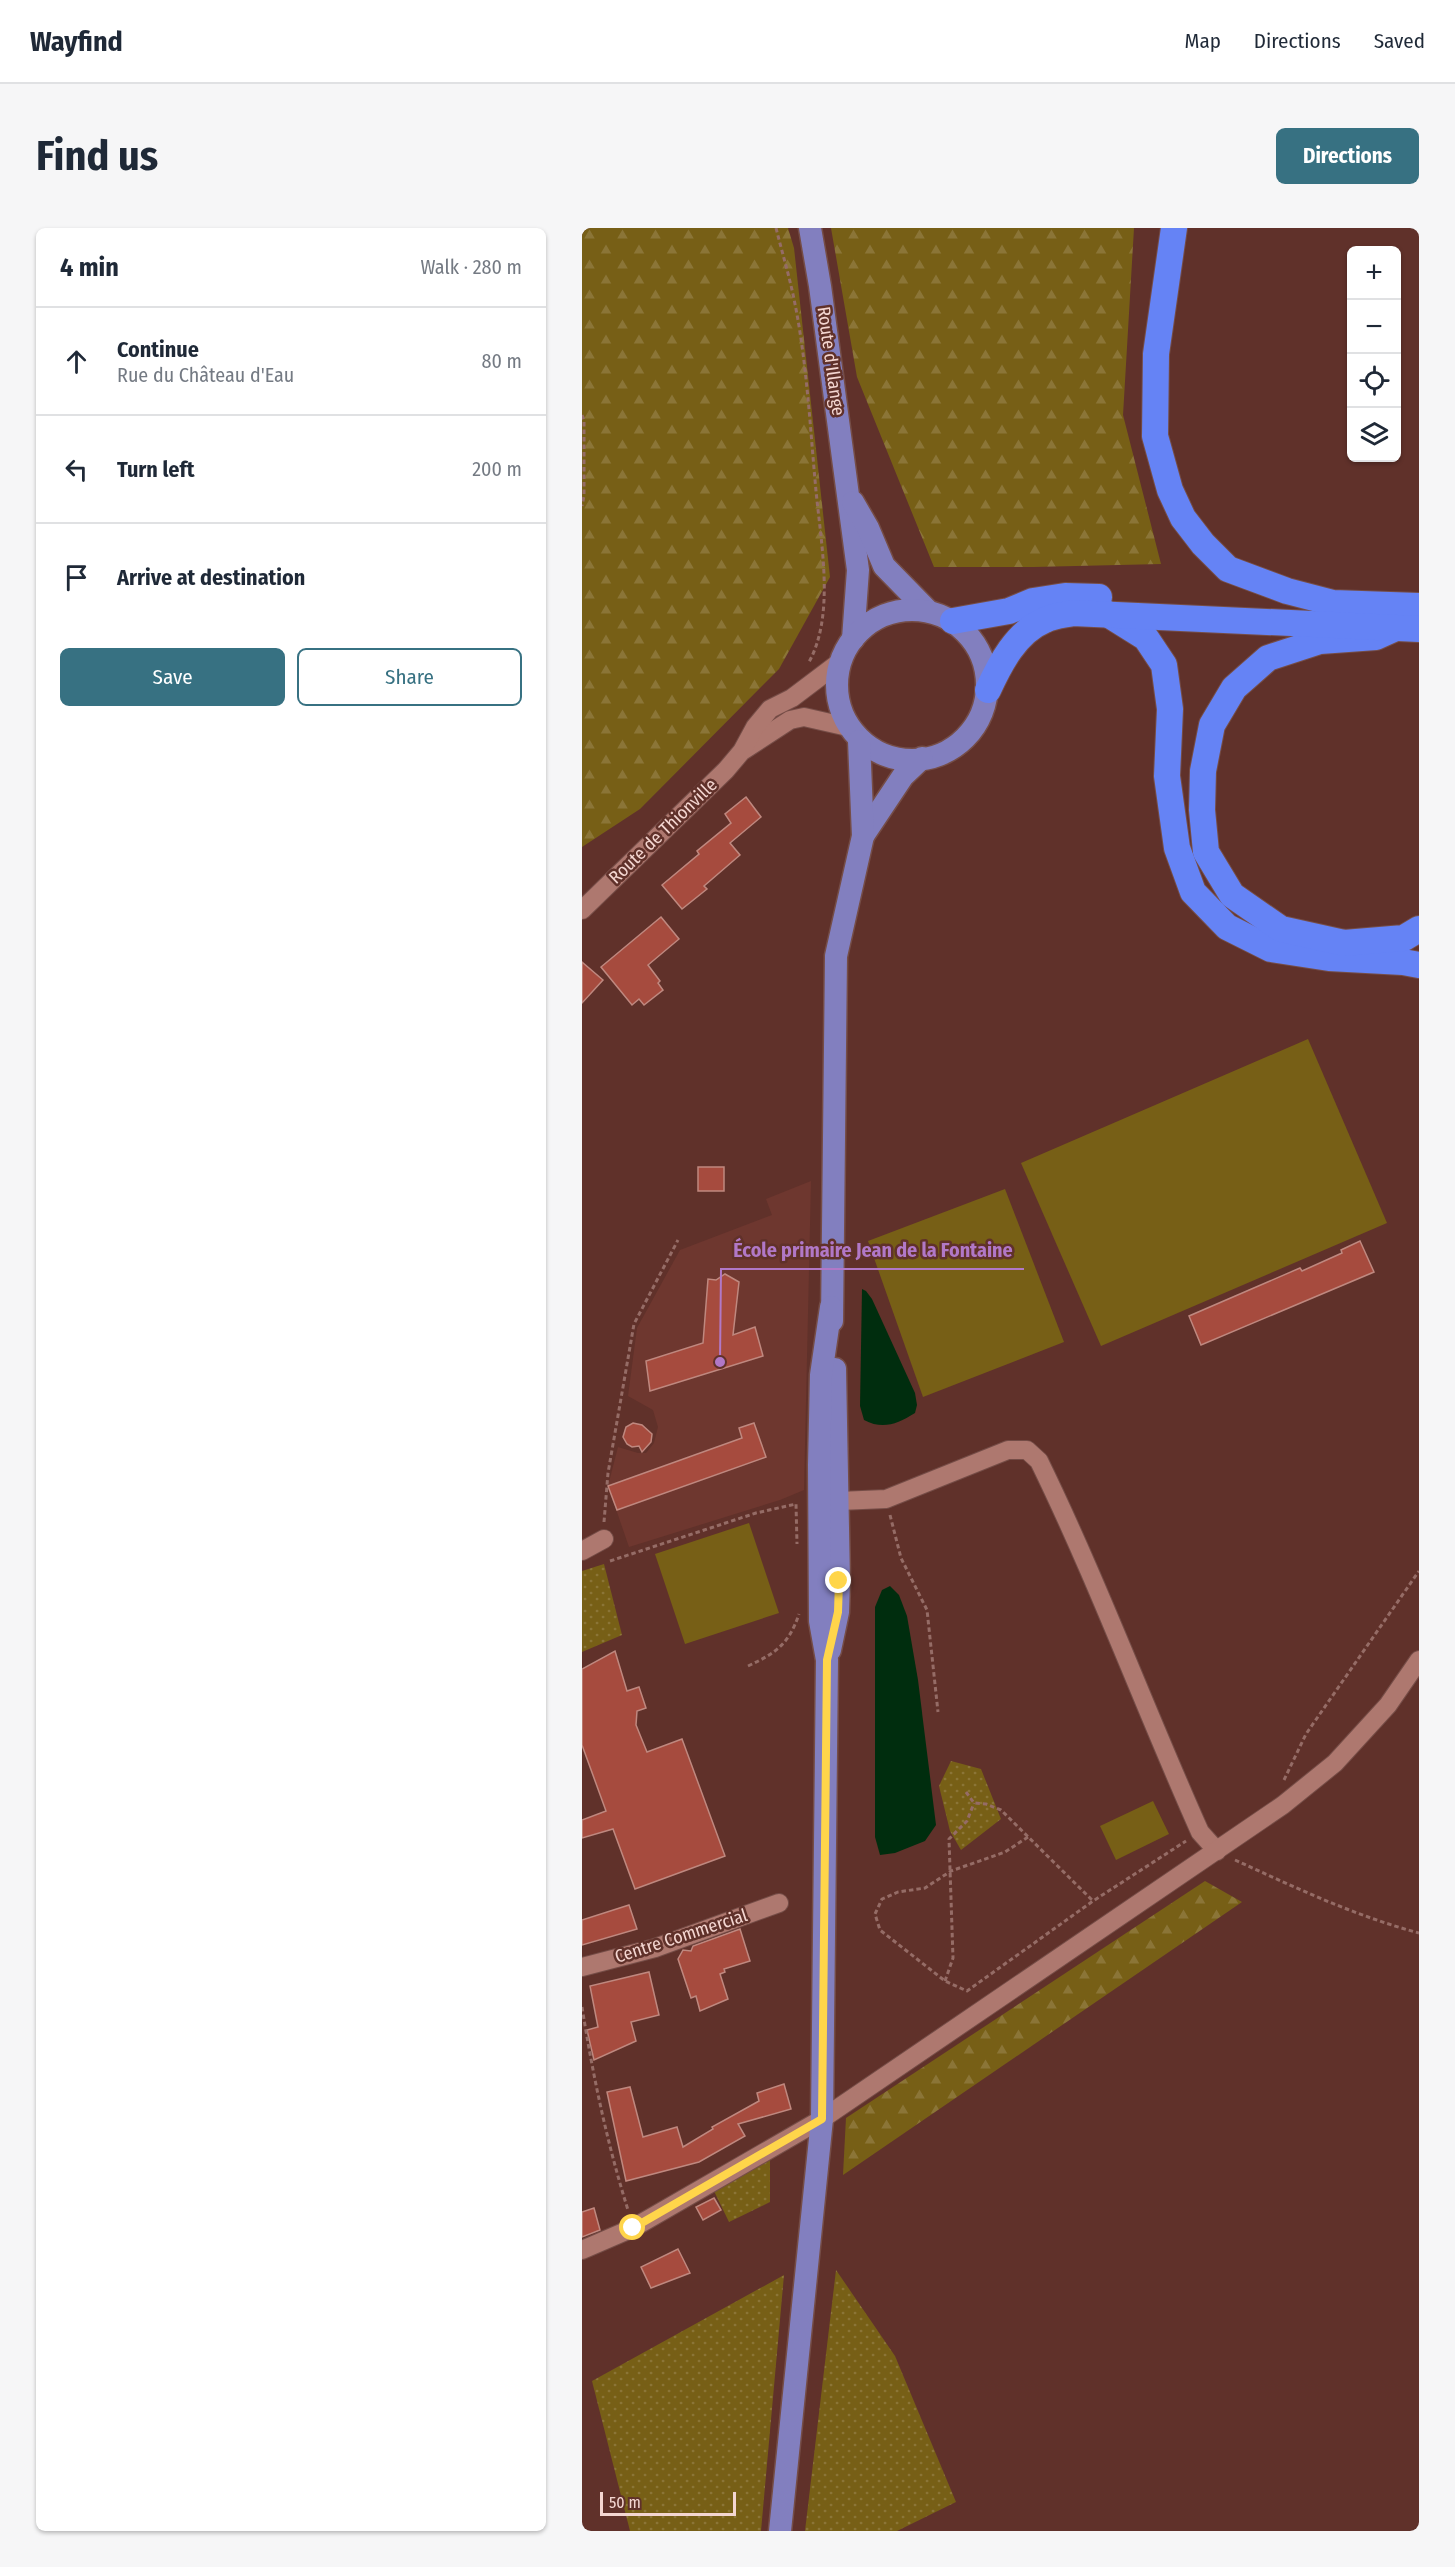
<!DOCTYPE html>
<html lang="en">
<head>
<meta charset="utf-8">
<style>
	body { margin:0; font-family:"Fira Sans Condensed",sans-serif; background:#f6f6f7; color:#1f2937 }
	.controls { position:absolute; right:18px; top:18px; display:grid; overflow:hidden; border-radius:9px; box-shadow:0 2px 4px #0004 }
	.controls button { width:54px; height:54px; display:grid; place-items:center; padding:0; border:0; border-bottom:2px solid #e0e1e3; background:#fff; color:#1f2937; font:30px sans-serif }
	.scale { position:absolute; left:18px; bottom:15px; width:136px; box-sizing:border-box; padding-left:6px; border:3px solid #f4d6d1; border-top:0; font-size:16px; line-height:21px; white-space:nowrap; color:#f4d6d1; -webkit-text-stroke:4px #60312a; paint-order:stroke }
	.stop { position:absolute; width:18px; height:18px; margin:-14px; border:4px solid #ffd54a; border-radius:50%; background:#fff }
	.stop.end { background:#ffd54a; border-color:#fff; box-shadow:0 2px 6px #0008 }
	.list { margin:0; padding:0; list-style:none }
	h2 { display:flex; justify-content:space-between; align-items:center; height:78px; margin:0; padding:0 24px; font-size:26px }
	h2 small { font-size:20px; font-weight:400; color:#747a83 }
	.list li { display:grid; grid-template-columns:39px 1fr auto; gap:18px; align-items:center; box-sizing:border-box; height:108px; padding:0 24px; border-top:2px solid #e0e1e3 }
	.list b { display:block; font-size:22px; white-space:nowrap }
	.list p { margin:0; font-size:20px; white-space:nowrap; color:#747a83 }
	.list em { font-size:20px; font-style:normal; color:#747a83 }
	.actions { display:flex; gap:12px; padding:18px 24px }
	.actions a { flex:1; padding:14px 0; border:2px solid #377182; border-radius:9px; text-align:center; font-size:21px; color:#377182 }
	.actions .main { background:#377182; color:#fff }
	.icon { flex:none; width:33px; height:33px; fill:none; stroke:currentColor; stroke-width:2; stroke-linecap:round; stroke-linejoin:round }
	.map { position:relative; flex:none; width:837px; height:2303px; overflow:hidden; border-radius:9px }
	header { display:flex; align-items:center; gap:36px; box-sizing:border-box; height:84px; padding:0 30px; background:#fff; border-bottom:2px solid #e0e1e3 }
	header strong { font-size:28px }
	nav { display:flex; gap:33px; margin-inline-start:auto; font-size:21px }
	.intro { display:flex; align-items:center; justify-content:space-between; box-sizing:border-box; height:144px; padding:0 36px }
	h1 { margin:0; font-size:42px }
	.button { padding:15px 27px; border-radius:9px; background:#377182; color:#fff; font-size:21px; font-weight:700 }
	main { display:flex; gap:36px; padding:0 36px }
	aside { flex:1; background:#fff; border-radius:9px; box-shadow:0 2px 4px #0004 }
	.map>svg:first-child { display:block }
</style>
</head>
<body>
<header>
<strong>Wayfind</strong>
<nav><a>Map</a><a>Directions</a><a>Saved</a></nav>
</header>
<div class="intro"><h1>Find us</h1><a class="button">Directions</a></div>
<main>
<aside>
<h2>4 min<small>Walk · 280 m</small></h2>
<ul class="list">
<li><svg class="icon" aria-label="ahead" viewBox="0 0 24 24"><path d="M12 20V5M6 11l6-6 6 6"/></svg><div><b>Continue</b><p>Rue du Château d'Eau</p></div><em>80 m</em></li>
<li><svg class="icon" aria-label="left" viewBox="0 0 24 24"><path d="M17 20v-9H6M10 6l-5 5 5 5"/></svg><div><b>Turn left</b></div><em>200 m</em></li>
<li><svg class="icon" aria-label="arrive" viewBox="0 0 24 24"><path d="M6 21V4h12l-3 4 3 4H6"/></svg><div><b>Arrive at destination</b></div></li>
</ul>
<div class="actions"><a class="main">Save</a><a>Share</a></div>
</aside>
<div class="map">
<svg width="837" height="2303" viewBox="0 0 837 2303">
	<defs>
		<pattern id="grass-dots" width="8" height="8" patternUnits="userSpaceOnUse" patternTransform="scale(1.5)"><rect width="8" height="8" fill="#775f16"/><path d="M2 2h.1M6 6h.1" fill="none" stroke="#8b7537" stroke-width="1.8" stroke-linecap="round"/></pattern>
		<pattern id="forest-firs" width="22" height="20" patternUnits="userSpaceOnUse" patternTransform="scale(1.5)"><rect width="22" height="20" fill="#775f16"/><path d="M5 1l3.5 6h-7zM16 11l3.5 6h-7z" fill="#8b7537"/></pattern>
	</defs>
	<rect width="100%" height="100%" fill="#60312a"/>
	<polygon fill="#6e372f" points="229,953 222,1262 198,1272 47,1319 26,1258 36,1219 56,1225 64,1225 72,1215 76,1199 71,1182 46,1168 55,1100 98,1022 190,987 184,971"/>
	<g fill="url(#grass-dots)">
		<polygon points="22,1336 40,1407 0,1424 0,1343"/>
		<polygon points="369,1533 399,1541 419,1591 379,1622 368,1603 357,1558"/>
		<polygon points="188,1930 188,1974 147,1994 131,1961"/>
		<polygon points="254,2042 313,2128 374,2274 315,2303 223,2303"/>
		<polygon points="202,2047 179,2303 48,2303 10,2153"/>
	</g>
	<g fill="url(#forest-firs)">
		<polygon points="0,0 206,0 212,20 248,349 197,441 58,581 0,619"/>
		<polygon points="249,0 552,0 541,187 579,336 451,339 352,339 275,149"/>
		<polygon points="623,1653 660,1674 261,1947 264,1890"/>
	</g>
	<g fill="#775f16">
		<polygon points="726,811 805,995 519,1118 439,935"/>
		<polygon points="423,961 482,1114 341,1169 286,1013"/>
		<polygon points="167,1295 197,1385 103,1416 73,1326"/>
		<polygon points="571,1573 587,1606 534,1632 518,1598"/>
	</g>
	<g fill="#002d0e">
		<path d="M280,1061L284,1063L290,1071L333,1165L335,1177L333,1185C315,1196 301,1202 282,1192L278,1178Z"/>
		<polygon points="308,1358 317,1367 325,1388 336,1452 354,1597 343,1613 313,1625 298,1627 293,1609 293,1379 300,1362"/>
	</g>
	<g fill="#a64b3e" stroke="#bf887f" stroke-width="1.5">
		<polygon points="164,569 179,589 148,615 158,627 122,658 125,661 100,681 80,657 117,626 115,623 149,595 143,586"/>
		<polygon points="79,689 97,711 66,737 78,753 76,755 81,762 62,777 57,771 50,777 19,739"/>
		<polygon points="0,734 21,752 0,775"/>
		<rect x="116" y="939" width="26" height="24"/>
		<polygon points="778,1013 792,1044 619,1117 607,1088 718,1040 720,1043 760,1025 759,1022"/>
		<polygon points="143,1046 157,1054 151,1107 173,1099 181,1128 68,1163 64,1133 121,1115 126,1051 134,1052"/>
		<polygon points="51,1195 60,1197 70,1206 69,1214 60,1224 57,1218 50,1219 45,1216 41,1209 44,1199"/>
		<polygon points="172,1195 184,1229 35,1282 26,1258 160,1210 157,1200"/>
		<polygon points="33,1423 45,1463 57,1459 64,1480 55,1483 54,1497 65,1524 100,1511 143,1628 53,1661 31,1601 0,1610 0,1592 24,1583 0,1517 0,1441"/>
		<polygon points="47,1677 55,1701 0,1717 0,1692"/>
		<polygon points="158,1701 168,1733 142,1741 143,1744 138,1746 146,1771 118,1783 114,1768 109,1770 96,1731 101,1722 109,1723 111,1718"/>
		<polygon points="67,1744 77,1787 49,1794 54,1813 12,1832 5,1802 16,1799 8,1758"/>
		<polygon points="202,1856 209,1881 156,1896 163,1908 117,1934 44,1953 25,1864 48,1859 61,1909 95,1899 101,1919 131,1901 130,1899 177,1873 175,1865"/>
		<polygon points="132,1970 139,1982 121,1992 114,1979"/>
		<polygon points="12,1980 18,2002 0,2009 0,1984"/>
		<polygon points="96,2021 108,2045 69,2060 59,2039"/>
	</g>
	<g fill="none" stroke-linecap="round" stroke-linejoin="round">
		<g stroke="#754d47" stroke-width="20">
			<g id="minor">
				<polyline points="162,522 208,492 222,489 266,499"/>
				<polyline points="0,682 144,542 160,523 173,499 188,481 210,470 259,433"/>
				<path d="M257,1273L304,1271L426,1222H445L457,1233C516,1354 563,1481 618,1604L635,1623"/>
				<polyline points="0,1323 22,1311"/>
				<polyline points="0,1739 73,1720 197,1675"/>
				<polyline points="0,2022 51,2000 240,1891 701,1577 753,1535 806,1477 837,1432"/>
			</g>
		</g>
		<g stroke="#754d47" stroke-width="25">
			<g id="major">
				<polyline points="228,0 238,58 276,342 271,411"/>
				<polyline points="271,274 286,300 302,338 346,383"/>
				<circle cx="330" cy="457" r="75"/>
				<polyline points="281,608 321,548 340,530"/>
				<polyline points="250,1093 254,728 281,608 277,513"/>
				<polyline points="248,1422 256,1384 257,1353 253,1141"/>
				<polyline points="198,2303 240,1891 245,1432 238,1393 237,1237 239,1147 249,1079"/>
			</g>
		</g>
		<g stroke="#754d47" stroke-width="28">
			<g id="highway">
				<polyline points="592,0 574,126 573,208 588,262 601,290 621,316 646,341 705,363 751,375 837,378"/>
				<polyline points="524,385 564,410 582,437 588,481 585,548 595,620 611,664 645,699 689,721 747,730 821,734 837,737"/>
				<polyline points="371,393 427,383 451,373 483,368 517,369"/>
				<polyline points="814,400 794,409 738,413 686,430 652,460 630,497 621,543 620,582 624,624 650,667 699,701 762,715 822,710 837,701"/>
				<path d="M406,462C418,436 434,404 463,392C471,388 482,387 491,385L837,401"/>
			</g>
		</g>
		<g stroke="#956c66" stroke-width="3" stroke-dasharray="4.5 3" stroke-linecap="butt">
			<path d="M194,0C200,24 207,47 212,71C225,134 228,199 234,263C239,315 253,387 227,434"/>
			<polyline points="0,187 2,192 2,268 0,278"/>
			<polyline points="308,1287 319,1330 345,1382 356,1484"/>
			<polyline points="22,1294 26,1245 52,1096 96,1012"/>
			<polyline points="28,1333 174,1285 214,1276 215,1316"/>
			<path d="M166,1438C194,1425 207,1416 217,1386"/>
			<polyline points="702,1552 724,1506 837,1343"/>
			<polyline points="384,1564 392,1575 404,1576 419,1582 511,1673"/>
			<polyline points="446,1609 423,1624 369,1643 343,1660 316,1664 300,1671 293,1686 298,1702 363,1753 385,1763 511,1673 604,1613"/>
			<path d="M653,1632C712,1659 773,1688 837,1705"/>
			<polyline points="363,1753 371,1730 367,1611 385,1593 392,1575"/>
			<path d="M0,1779C11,1848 25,1915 46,1982"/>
		</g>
		<use href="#minor" stroke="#ae786f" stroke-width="18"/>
		<use href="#major" stroke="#827fbf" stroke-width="22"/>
		<use href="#highway" stroke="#6583f5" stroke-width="26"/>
	</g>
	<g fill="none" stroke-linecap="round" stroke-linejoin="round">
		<polyline stroke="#ffd54a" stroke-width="8" points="51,2000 240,1891 245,1432 256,1384 257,1353"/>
	</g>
	<g text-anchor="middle" stroke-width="5" stroke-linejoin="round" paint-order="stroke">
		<g font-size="18" fill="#f4d6d1" stroke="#60312a">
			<text transform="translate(249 133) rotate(82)" y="6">Route d'Illange</text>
			<text transform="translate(81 603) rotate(-44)" y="6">Route de Thionville</text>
			<text transform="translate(99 1708) rotate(-18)" y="6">Centre Commercial</text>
		</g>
	</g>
	<path fill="none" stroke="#b178c7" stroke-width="2" d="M138 1134L139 1041H442"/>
	<circle fill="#b178c7" stroke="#60312a" stroke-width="2" cx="138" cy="1134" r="6"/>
	<g font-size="20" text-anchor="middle" font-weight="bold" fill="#b178c7" stroke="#60312a" stroke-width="5" stroke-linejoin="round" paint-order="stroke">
		<text x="291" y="1029">École primaire Jean de la Fontaine</text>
	</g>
</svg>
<div class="controls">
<button>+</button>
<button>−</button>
<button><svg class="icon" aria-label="locate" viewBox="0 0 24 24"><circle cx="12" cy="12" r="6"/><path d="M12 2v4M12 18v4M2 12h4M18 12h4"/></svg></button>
<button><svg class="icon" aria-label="layers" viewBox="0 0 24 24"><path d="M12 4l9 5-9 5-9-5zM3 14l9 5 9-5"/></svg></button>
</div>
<div class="scale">50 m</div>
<div class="stop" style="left:51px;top:2000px"></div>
<div class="stop end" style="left:257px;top:1353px"></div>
</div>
</main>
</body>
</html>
